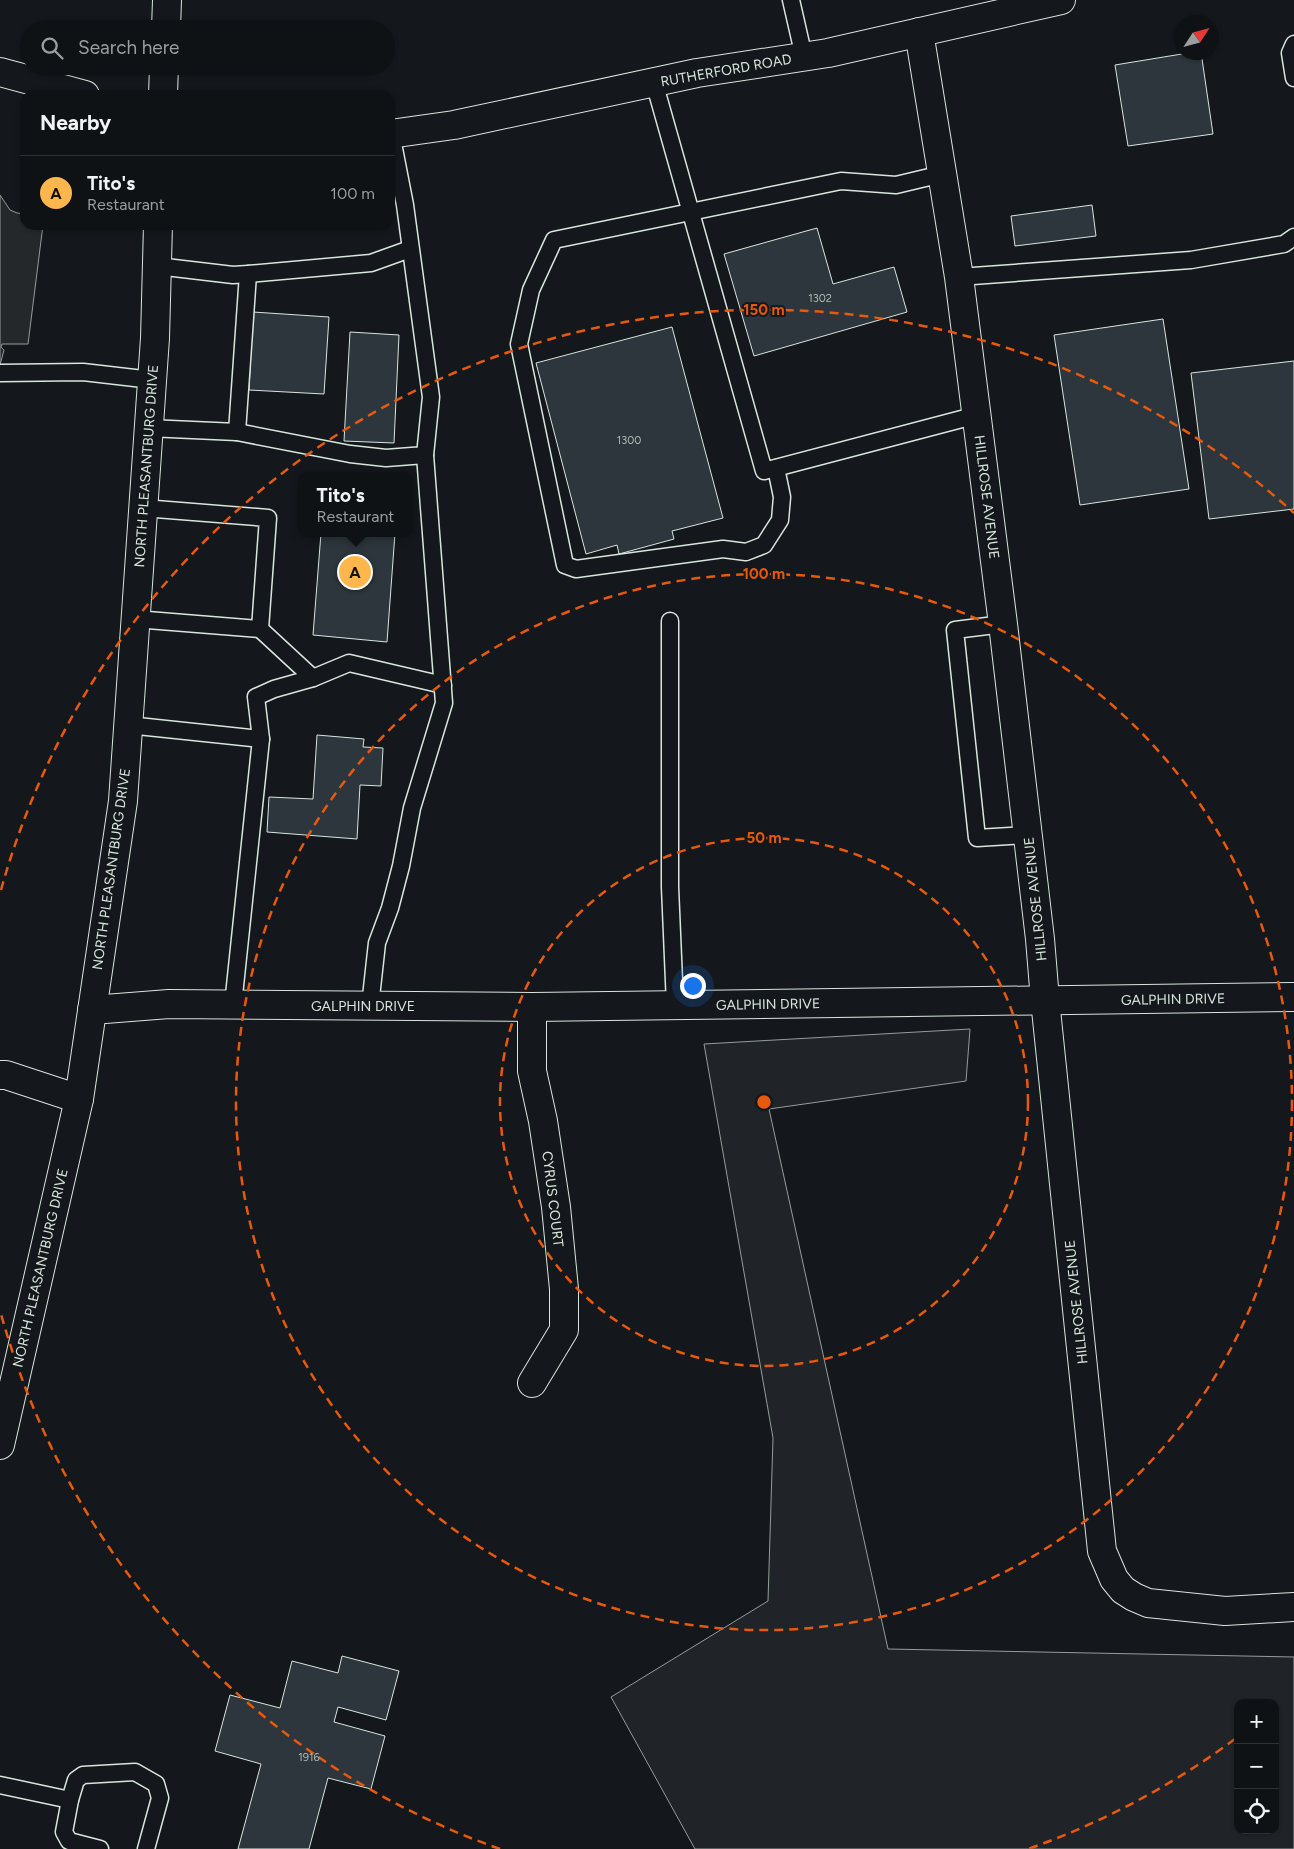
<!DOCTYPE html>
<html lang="en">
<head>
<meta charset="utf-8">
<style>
	body { margin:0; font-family:Figtree,sans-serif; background:#1d2022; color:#f1f3f6 }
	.controls { position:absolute; right:15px; bottom:15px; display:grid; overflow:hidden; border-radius:10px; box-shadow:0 1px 4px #0004 }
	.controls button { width:45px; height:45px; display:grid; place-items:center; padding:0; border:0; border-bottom:1px solid #2f3234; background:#0f1215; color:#f1f3f6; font:25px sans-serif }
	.compass { position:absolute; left:1174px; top:15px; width:45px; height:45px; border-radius:50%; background:#0f1215; box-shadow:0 1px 4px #0004; rotate:54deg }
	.you { position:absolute; left:692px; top:985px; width:18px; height:18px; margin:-12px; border:4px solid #fff; border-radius:50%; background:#1a73e8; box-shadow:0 0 0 8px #1a73e833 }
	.badge { display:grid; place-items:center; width:32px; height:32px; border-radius:50%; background:#ffb74d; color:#111; font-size:16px; font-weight:700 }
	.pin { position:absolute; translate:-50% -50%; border:2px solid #fff; box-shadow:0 1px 5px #0006 }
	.popup { position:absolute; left:298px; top:472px; width:115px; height:65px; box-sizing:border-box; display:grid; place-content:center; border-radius:10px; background:#0f1215; filter:drop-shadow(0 1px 4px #0005); font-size:16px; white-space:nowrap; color:#9b9ea0 }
	.popup b { font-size:19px; color:#f1f3f6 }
	.popup::after { content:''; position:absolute; left:50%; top:100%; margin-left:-10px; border:10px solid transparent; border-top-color:#0f1215 }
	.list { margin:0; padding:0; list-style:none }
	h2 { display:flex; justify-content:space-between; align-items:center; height:65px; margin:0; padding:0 20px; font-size:21px }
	h2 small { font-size:16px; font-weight:400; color:#9b9ea0 }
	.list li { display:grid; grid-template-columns:32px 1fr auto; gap:15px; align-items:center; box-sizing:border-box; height:75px; padding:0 20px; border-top:1px solid #2f3234 }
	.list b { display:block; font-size:19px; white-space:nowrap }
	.list p { margin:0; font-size:16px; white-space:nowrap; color:#9b9ea0 }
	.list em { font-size:16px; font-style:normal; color:#9b9ea0 }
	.icon { flex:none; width:28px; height:28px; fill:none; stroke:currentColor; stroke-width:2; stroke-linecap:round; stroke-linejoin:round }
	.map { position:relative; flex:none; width:1294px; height:1849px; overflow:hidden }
	.search { position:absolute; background:#0f1215; box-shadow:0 1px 4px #0004; left:20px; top:20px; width:375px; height:55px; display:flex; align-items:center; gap:12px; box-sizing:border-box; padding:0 18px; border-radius:28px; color:#9b9ea0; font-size:19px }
	.panel { position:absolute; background:#0f1215; box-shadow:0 1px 4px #0004; left:20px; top:90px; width:375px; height:140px; border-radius:15px }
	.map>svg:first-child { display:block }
</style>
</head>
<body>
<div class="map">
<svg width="1294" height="1849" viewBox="0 0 1294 1849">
	<rect width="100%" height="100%" fill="#14181c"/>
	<path fill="#202428" stroke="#939e99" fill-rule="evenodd" d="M970,1029L966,1081L769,1109L888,1649L1294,1657V1849H695L611,1697L768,1601L773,1438L704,1044ZM1238,1703H1275V1830H1238Z"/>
	<polygon fill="#24282b" stroke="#939e99" points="0,195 10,210 17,213 25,214 25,225 43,225 28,344 2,344 1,347 4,350 0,365"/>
	<g fill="#2c363c" stroke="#d8e6dc">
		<polygon points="1194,52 1201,52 1213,134 1128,146 1115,65"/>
		<polygon points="1092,205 1096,236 1015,246 1011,216"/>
		<polygon points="817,228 833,284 894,267 907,312 754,356 724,254"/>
		<polygon points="253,312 329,317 324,394 249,390"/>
		<polygon points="1163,319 1189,489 1080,505 1054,335"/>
		<polygon points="672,327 723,518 672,531 674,539 619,554 617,545 586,554 536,363"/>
		<polygon points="350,332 399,335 394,443 344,441"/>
		<polygon points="1294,361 1294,509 1209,519 1191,373"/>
		<polygon points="321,533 395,533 387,642 313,635"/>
		<polygon points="317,735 364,739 363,747 383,748 381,786 360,785 357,839 267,832 269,797 313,799"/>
		<polygon points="342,1656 399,1671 386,1720 338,1707 334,1722 385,1736 371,1789 328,1778 309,1849 238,1849 261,1764 215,1751 230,1695 280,1708 292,1661 338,1673"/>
	</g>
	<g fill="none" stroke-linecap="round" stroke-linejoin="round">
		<g stroke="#d8e6dc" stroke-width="19">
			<g id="lane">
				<polyline points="791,0 804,57"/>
				<polyline points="1294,44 1290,53 1294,78"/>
				<polyline points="654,82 764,471 977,415"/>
				<polyline points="157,266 233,275 248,274 371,263 410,249"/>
				<polyline points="959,277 1191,260 1284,244 1294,237"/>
				<polyline points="0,373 83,372 152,380"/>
				<polyline points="148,428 237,432 350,454 386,458 425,455 431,397 405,205 391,133"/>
				<polyline points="237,432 248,274"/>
				<polyline points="776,468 782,497 780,520 764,545 746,552 723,549 576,569 565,565 519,344 531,290 554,240 841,181 896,185 942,174"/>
				<polyline points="135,619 260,629 268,518 143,508"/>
				<polyline points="670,621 670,887 675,1005"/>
				<polyline points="1003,624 955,630 977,838 1028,835"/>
				<polyline points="260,629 313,678"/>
				<polyline points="128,725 261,739"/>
				<polyline points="233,1005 261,739 256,697 274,689 313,678 349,663 443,685"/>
				<polyline points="370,1006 377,943 390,908 401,866 412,808 444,703 425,455"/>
				<polyline points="0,1785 70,1800 76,1780 83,1775 135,1772 156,1784 160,1798 146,1849"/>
				<polyline points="70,1800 64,1832 69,1841 100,1849"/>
			</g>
		</g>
		<g stroke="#d8e6dc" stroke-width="30">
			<g id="street">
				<polyline points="919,32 959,277 1003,624 1040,939 1045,1000 1102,1551 1114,1579 1123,1590 1134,1597 1148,1603 1225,1611 1294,1607"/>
				<polyline points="532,1007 532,1071 543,1121 556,1207 564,1289 564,1330 532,1383"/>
				<polyline points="92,1010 169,1004 532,1007 1294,997"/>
				<polyline points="0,1075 6,1075 79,1099"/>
			</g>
		</g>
		<g stroke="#d8e6dc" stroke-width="30">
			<g id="secondary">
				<polyline points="166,29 167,0"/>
				<polyline points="0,72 85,95"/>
				<polyline points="163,95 164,66"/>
				<polyline points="390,134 454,125 697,73 828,53 1061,0"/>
				<polyline points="0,1445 79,1099 123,801 155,338 158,225"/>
			</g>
		</g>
		<use href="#lane" stroke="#14181c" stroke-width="16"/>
		<use href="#street" stroke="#14181c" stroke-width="28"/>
		<use href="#secondary" stroke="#14181c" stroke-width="28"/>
	</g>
	<g fill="none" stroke="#e8590c" stroke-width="2.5" stroke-dasharray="9 6">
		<circle cx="764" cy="1102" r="264"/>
		<circle cx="764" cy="1102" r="528"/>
		<path d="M1235 1739A792 792 0 0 1 1028 1849M500 1849A792 792 0 0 1 1 1314M1 890A792 792 0 0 1 1294 513"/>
	</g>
	<g text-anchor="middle" stroke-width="4" stroke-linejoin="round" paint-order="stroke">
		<g font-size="11" fill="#adbab4">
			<text x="820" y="302">1302</text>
			<text x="629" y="444">1300</text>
			<text x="309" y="1761">1916</text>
		</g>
		<g font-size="14" fill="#d8e6dc" stroke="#14181c">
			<text transform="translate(726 70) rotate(-10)" y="5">RUTHERFORD ROAD</text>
			<text transform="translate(146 466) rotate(-86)" y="5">NORTH PLEASANTBURG DRIVE</text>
			<text transform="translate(987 497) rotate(83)" y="5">HILLROSE AVENUE</text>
			<text transform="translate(111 869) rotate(-82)" y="5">NORTH PLEASANTBURG DRIVE</text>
			<text transform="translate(1035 899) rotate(-96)" y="5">HILLROSE AVENUE</text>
			<text transform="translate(1173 999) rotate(-1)" y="5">GALPHIN DRIVE</text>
			<text transform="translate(768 1004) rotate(-1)" y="5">GALPHIN DRIVE</text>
			<text x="363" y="1011">GALPHIN DRIVE</text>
			<text transform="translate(553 1199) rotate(83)" y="5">CYRUS COURT</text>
			<text transform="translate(40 1268) rotate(-77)" y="5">NORTH PLEASANTBURG DRIVE</text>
			<text transform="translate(1076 1302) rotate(-96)" y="5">HILLROSE AVENUE</text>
		</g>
	</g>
	<circle cx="764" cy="1102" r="8" fill="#e8590c" stroke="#14181c" stroke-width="2.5"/>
	<g font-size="15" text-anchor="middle" font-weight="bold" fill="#e8590c" stroke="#14181c" stroke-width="4" stroke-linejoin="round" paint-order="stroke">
		<text x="764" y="315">150 m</text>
		<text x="764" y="579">100 m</text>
		<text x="764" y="843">50 m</text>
	</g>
</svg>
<div class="controls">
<button>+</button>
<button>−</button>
<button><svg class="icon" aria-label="locate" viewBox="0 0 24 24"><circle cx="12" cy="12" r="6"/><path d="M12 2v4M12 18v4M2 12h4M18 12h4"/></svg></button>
</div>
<svg class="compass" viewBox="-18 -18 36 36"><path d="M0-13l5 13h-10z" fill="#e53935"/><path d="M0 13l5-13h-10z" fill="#9b9ea0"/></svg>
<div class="you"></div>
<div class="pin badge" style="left:355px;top:572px">A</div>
<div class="popup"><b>Tito's</b>Restaurant</div>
<div class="search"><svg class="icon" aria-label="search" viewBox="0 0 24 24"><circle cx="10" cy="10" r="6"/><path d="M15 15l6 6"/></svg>Search here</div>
<section class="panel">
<h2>Nearby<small></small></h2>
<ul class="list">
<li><span class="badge">A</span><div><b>Tito's</b><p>Restaurant</p></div><em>100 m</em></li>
</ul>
</section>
</div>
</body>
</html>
